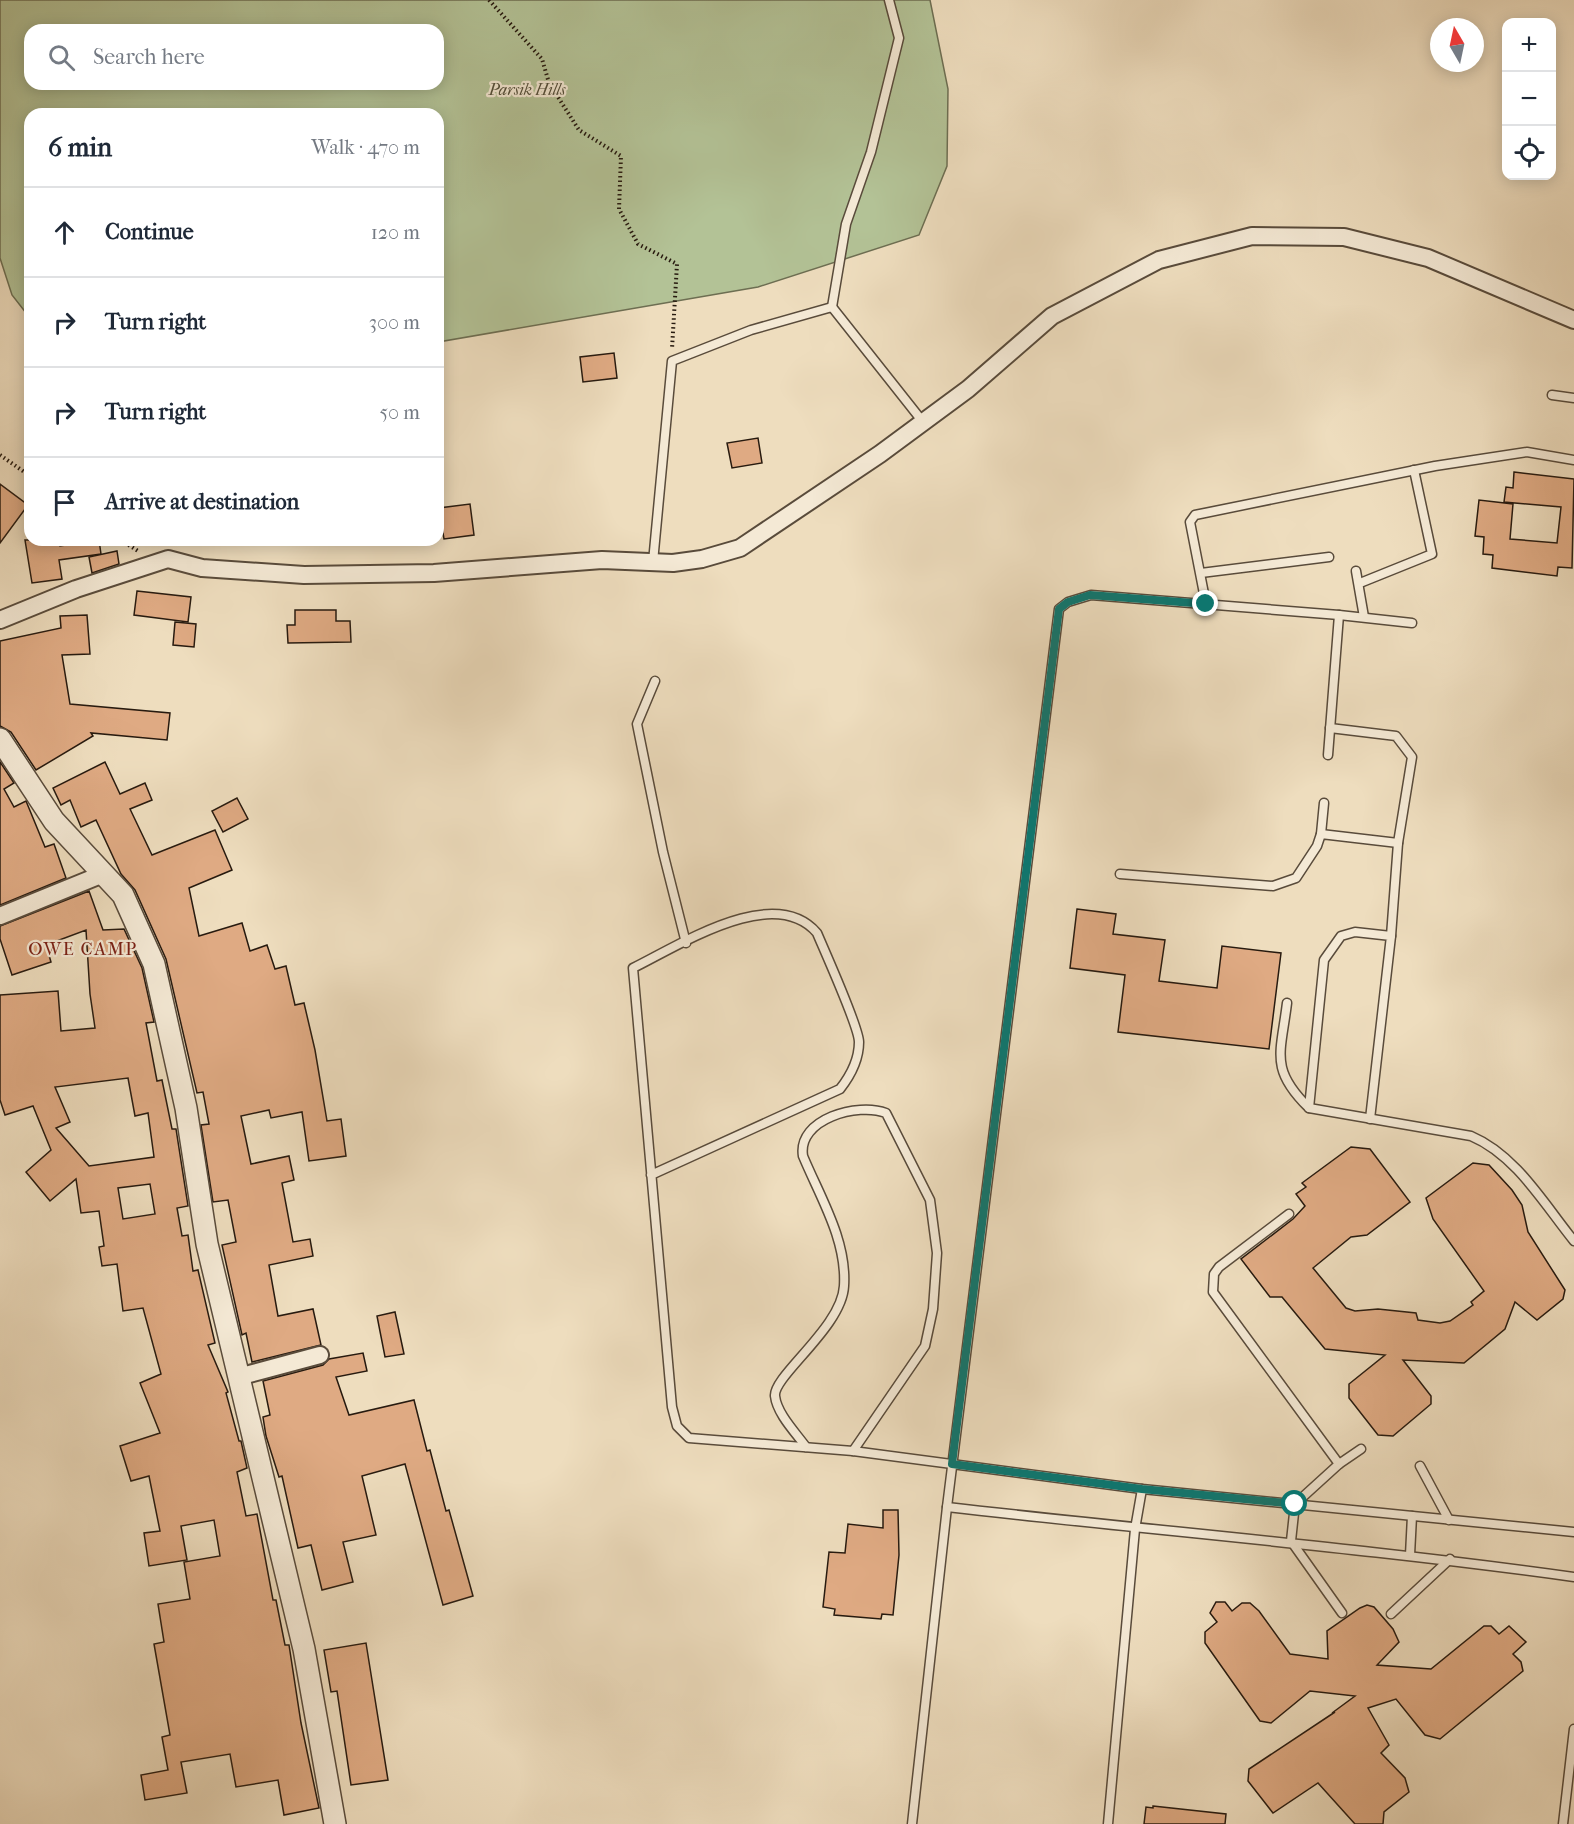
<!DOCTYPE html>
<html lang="en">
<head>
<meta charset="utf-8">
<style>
	body { margin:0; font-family:"IM FELL French Canon",serif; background:#f6f6f7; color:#1f2937 }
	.controls { position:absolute; right:18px; top:18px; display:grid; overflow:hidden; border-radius:12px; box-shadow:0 3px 15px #0003 }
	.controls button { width:54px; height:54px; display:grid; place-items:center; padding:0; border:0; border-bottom:2px solid #e0e1e3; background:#fff; color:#1f2937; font:30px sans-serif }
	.compass { position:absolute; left:1430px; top:18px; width:54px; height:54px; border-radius:50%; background:#fff; box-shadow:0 3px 15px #0003; rotate:351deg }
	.stop { position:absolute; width:18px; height:18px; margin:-14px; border:4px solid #0f766e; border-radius:50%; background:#fff }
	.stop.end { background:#0f766e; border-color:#fff; box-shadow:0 2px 6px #0008 }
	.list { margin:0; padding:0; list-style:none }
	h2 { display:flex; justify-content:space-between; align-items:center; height:78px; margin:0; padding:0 24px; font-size:26px }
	h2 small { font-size:20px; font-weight:400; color:#747a83 }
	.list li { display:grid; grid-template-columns:39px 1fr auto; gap:18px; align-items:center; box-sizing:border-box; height:90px; padding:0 24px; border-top:2px solid #e0e1e3 }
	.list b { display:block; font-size:22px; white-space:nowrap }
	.list em { font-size:20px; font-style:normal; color:#747a83 }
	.icon { flex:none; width:33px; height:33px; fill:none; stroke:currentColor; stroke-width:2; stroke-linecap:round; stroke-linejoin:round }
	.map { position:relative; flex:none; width:1574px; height:1824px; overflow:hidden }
	.search { position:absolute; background:#fff; box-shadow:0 3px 15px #0003; left:24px; top:24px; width:420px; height:66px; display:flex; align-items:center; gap:15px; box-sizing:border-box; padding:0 21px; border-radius:18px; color:#747a83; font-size:22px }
	.panel { position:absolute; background:#fff; box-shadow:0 3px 15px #0003; left:24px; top:108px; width:420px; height:438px; border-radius:18px }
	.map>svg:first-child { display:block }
</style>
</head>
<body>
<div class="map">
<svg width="1574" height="1824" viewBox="0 0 1574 1824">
	<rect width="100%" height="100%" fill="#eeddbe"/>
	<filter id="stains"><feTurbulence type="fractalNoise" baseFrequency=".00333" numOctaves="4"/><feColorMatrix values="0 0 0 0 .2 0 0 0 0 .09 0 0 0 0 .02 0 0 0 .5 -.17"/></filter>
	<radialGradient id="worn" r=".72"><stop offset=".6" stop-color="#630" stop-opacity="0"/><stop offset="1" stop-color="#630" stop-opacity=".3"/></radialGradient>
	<path fill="#b3c296" stroke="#6d6e52" stroke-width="1.5" fill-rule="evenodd" d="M0,0H930L948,89L947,166L919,235L758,287L438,342V114H30V318L12,295L0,258ZM30,30H438V84H30Z"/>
	<g fill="#dfaa83" stroke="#271a0f" stroke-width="1.5" fill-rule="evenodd">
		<polygon points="614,353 617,378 583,382 580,357"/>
		<polygon points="758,438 762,463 732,468 727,443"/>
		<polygon points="1514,472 1574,479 1572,568 1558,567 1557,576 1492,568 1493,555 1483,554 1484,537 1475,536 1479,500 1513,504 1510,539 1557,543 1561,507 1504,502 1506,487 1513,488"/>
		<polygon points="0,484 28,505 0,543"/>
		<polygon points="470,504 474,535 444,539 439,508"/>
		<polygon points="25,540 59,540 60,546 99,540 101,554 59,560 62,579 32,583"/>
		<polygon points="117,551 119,564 92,573 89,557"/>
		<polygon points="137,591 191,597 188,622 134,615"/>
		<polygon points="295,610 336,610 336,621 350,621 351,642 288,643 287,625 295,625"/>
		<polygon points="87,615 90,654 62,655 70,704 170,713 167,740 91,733 93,736 36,770 11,732 0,726 0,641 61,628 60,616"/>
		<polygon points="175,622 196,624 194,647 173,645"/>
		<polygon points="0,762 14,783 4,789 14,807 26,801 45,847 54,844 66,878 0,905"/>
		<polygon points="105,762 120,794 145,783 152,800 130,809 152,855 215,830 232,870 189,888 199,936 242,923 250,951 267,945 275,969 286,966 295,1005 304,1003 315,1050 327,1121 341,1119 346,1156 309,1161 302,1112 271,1118 269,1110 241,1116 251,1164 289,1156 294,1180 282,1183 293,1242 310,1239 313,1256 269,1265 278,1316 313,1309 321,1345 252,1362 246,1333 242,1335 222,1245 236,1242 228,1200 213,1202 201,1125 209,1124 203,1092 197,1093 166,959 135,890 121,874 96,820 81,827 70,800 61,805 53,788"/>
		<polygon points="237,798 248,819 223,832 212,811"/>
		<path d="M89,891L103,930L124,929L142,968L154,1022L146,1023L157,1081L162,1080L172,1129H176L188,1206L177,1208L182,1236L188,1235L193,1271L198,1270L215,1343L208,1345L228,1392L226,1393L239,1441H241L247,1468L237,1472L246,1516L257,1514L273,1600H276L285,1645H289L301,1723L319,1808L284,1815L278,1780L236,1787L230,1754L181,1762L187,1793L145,1800L141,1775L168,1770L162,1737L170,1735L154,1644L164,1642L158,1604L190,1599L184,1562L220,1556L214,1520L181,1526L187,1560L149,1566L144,1533L160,1531L149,1476L131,1481L120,1446L160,1433L140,1383L161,1374L143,1308L123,1311L117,1264L102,1266L99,1247L104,1246L99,1211L81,1213L76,1179L50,1201L26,1172L51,1150L33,1106L5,1115L0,1100V995L58,991L61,1031L95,1028L90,994L86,930L46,945L51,962L12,975L0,939V926ZM128,1078L135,1116L148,1113L154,1157L89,1166L56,1128L70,1122L55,1087ZM150,1184L155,1214L123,1219L118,1188Z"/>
		<polygon points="1077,909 1116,914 1113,934 1165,940 1159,981 1217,988 1222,946 1281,953 1269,1049 1118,1032 1125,975 1070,968"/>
		<polygon points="1351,1147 1370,1149 1410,1202 1367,1235 1351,1237 1313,1268 1346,1308 1355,1311 1378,1309 1416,1313 1418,1320 1440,1323 1450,1321 1473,1305 1471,1302 1484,1291 1433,1219 1426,1198 1473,1163 1489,1165 1512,1190 1522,1205 1528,1232 1565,1290 1563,1299 1537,1320 1515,1302 1505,1329 1464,1363 1403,1360 1431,1396 1431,1404 1393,1436 1378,1435 1349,1398 1349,1384 1385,1355 1325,1349 1282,1297 1270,1297 1241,1259 1293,1219 1305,1206 1296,1194 1306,1187 1302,1183"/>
		<polygon points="395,1312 404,1354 385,1357 377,1316"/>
		<polygon points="363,1353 367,1371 336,1377 349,1415 414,1400 427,1451 430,1450 446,1511 449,1510 473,1596 443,1605 405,1464 362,1476 376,1535 343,1542 353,1582 322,1590 311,1545 298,1548 282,1476 279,1477 266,1436 263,1417 270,1415 263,1381 323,1365 329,1359"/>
		<polygon points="883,1510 898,1510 899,1555 893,1615 882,1614 881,1619 834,1615 835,1609 823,1607 829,1552 845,1553 848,1524 883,1528"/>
		<polygon points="1216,1602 1225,1602 1232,1611 1242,1603 1250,1603 1259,1611 1290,1654 1328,1659 1327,1631 1360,1608 1367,1605 1374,1607 1393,1629 1399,1642 1377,1665 1431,1669 1484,1626 1491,1626 1499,1634 1509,1626 1526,1642 1513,1654 1521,1662 1523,1671 1440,1739 1425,1735 1396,1699 1368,1708 1389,1745 1381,1753 1405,1778 1409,1792 1384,1812 1383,1824 1355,1824 1318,1783 1273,1813 1248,1781 1249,1769 1335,1712 1332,1713 1355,1696 1310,1691 1271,1723 1260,1721 1205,1643 1205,1632 1217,1622 1210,1613"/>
		<polygon points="366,1643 388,1780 351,1785 337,1691 331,1692 324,1650"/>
		<polygon points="1153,1806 1226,1814 1225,1824 1144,1824 1146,1807 1153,1808"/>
	</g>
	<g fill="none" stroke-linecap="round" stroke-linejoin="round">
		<g stroke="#594b3b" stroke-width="11">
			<g id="service">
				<polyline points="832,307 846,224 871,152 899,38 889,0"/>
				<polyline points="1552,395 1574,398"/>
				<polyline points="653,562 672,361 751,330 832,307 923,422"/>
				<polyline points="1356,571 1364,617"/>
				<polyline points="1201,573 1329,557"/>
				<polyline points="1360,583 1432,554 1414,470"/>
				<polyline points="1206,604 1190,522 1195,515 1435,466 1527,452 1574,460"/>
				<polyline points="655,681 637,724 663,852 686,943"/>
				<polyline points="1330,728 1396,736 1412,757 1398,843 1391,936"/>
				<polyline points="1328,755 1339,615"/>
				<polyline points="1321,834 1324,803"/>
				<polyline points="1120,874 1273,886 1296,878 1317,846 1321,834 1398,843"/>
				<path d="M1287,1003C1281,1053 1269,1069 1309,1108L1471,1136C1516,1155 1544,1204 1574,1241"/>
				<polyline points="1309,1108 1324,960 1341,936 1355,932 1391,936 1370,1119"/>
				<path d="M651,1175L840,1089C851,1075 859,1060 859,1042C859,1027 825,952 817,933C774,883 680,945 633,968L672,1407L677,1426L689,1438L853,1451L1142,1489L1574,1532"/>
				<polyline points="1289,1214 1219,1267 1214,1274 1213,1292 1339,1464"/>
				<path d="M806,1447C796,1433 777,1414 775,1396C773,1376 842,1327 844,1286C847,1240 820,1197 803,1156C797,1119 858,1102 886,1113L930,1200L937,1253L933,1309L925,1346L853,1451"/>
				<polyline points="1420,1466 1449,1520"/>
				<path d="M947,1507C1156,1531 1366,1548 1574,1577"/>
				<polyline points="1410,1555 1412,1516"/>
				<polyline points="1342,1613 1291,1541 1295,1504 1339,1464 1361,1449"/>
				<polyline points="1391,1614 1450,1559"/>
				<polyline points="912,1824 947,1507 1059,609 1068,602 1091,595 1339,615 1412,623"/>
				<polyline points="1108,1824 1135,1529 1142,1489"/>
				<polyline points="1563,1824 1574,1729"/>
			</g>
		</g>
		<g stroke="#594b3b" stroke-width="20">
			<g id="minor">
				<polyline points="0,620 76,589 168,559 202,568 304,575 434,573 602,560 673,563 702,559 740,548 880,454 968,389 1052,316 1159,260 1252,236 1344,237 1428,258 1574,320"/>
				<polyline points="0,916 103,874"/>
				<polyline points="238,1377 320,1355"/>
			</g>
		</g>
		<g stroke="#594b3b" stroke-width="24">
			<polyline id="tertiary" points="0,739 54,821 123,895 154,964 186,1108 207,1244 304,1649 335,1824"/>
		</g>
		<g stroke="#271a0f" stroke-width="4" stroke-dasharray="1.5 3" stroke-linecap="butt">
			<polyline points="489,0 542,59 549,83 579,130 621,156 619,209 638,244 677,264 672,349"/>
			<polyline points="0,455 30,476"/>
			<polyline points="121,540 138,551"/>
		</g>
		<use href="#service" stroke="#f4e9d5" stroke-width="8"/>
		<use href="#minor" stroke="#f4e9d5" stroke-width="16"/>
		<use href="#tertiary" stroke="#f4e9d5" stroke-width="21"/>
	</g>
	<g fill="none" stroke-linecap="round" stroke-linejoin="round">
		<polyline stroke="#0f766e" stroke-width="8" points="1206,604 1090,595 1068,602 1059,609 952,1464 1142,1489 1295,1504"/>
	</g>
	<g text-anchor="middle" stroke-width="4.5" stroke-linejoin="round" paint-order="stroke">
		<g font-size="16" font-style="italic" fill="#514c38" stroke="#f4e9d5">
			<text x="527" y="95">Parsik Hills</text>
		</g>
		<g font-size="18" letter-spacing="1.5" fill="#7a1f14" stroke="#f4e9d5">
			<text x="83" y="955">OWE CAMP</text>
		</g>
	</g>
	<rect width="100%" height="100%" filter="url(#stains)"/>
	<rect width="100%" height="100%" fill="url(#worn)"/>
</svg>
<div class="controls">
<button>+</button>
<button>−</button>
<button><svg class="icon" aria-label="locate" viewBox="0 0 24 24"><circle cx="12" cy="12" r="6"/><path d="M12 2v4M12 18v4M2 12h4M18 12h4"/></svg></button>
</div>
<svg class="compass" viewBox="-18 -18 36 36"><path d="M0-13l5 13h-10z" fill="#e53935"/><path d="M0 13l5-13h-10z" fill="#747a83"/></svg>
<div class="stop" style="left:1295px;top:1504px"></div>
<div class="stop end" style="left:1206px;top:604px"></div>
<div class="search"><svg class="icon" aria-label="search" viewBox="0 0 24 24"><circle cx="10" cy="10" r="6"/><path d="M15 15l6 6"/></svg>Search here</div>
<section class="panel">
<h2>6 min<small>Walk · 470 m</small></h2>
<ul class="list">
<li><svg class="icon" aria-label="ahead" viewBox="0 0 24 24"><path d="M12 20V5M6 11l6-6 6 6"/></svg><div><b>Continue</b></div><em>120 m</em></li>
<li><svg class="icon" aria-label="right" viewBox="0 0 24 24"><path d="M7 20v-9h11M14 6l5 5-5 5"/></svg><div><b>Turn right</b></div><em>300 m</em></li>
<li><svg class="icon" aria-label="right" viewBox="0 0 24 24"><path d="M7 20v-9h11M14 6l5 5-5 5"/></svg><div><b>Turn right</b></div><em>50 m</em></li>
<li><svg class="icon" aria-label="arrive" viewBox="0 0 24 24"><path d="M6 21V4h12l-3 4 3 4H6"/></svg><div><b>Arrive at destination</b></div></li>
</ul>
</section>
</div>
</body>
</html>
